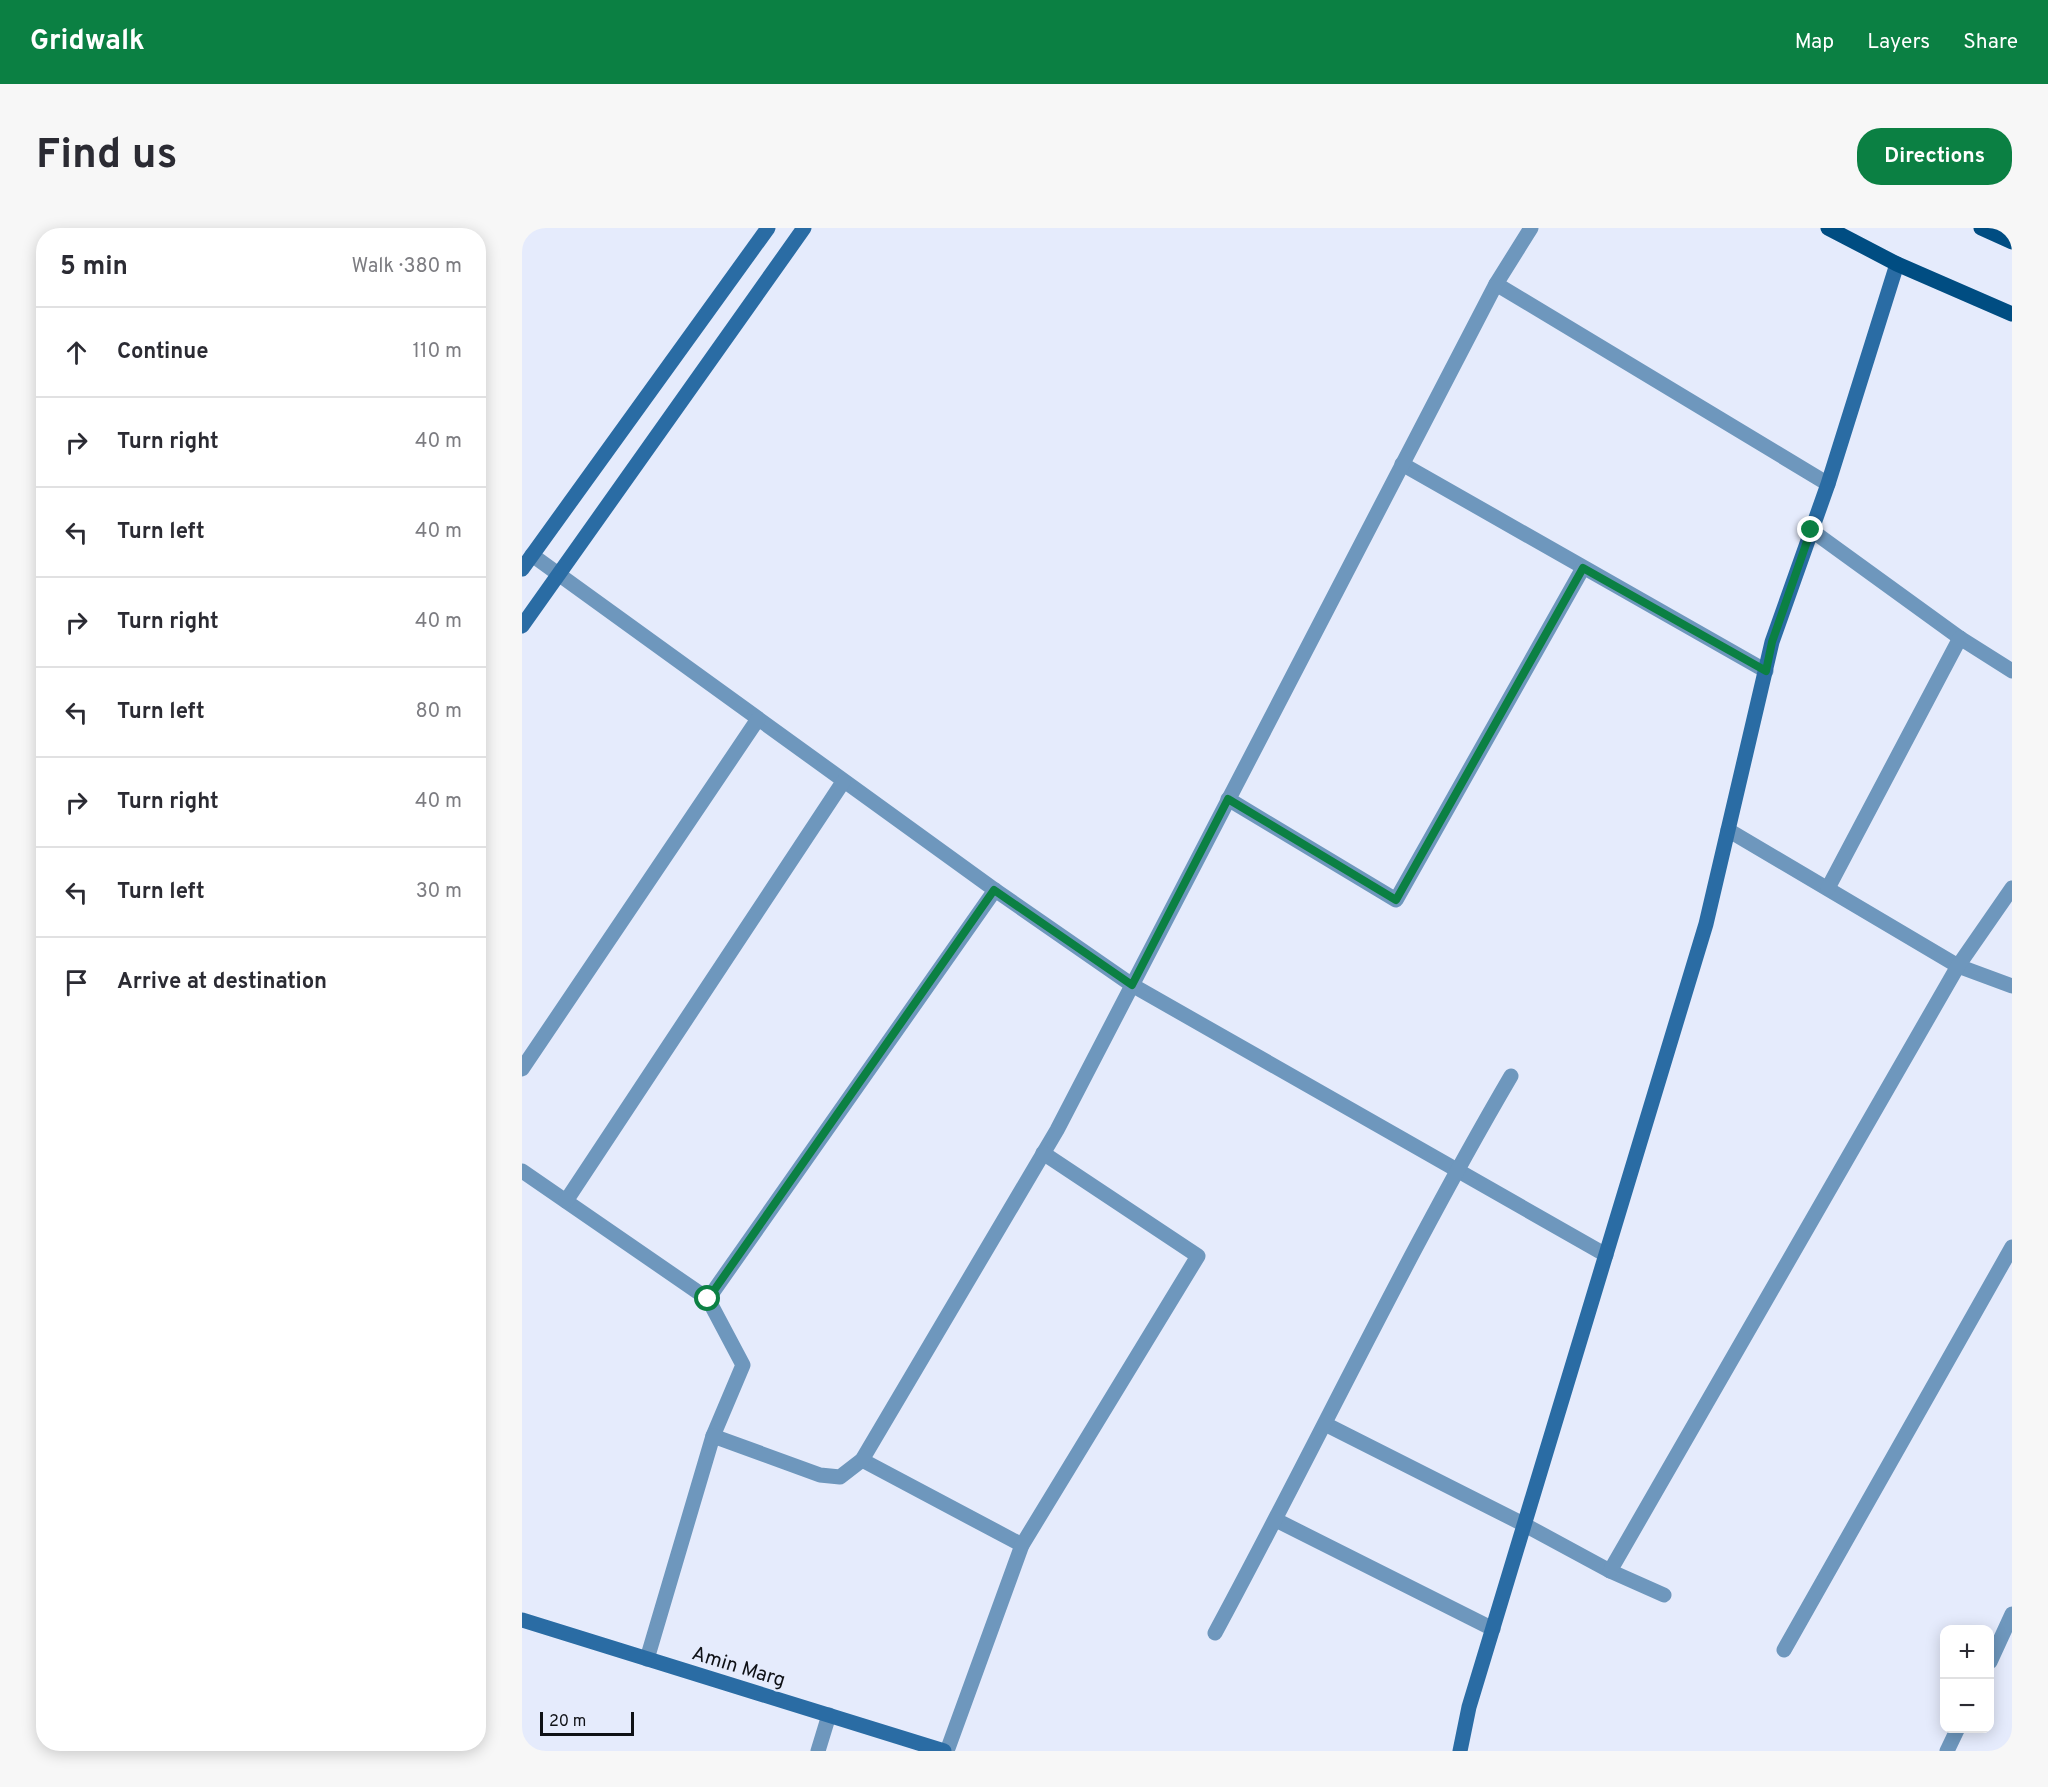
<!DOCTYPE html>
<html lang="en">
<head>
<meta charset="utf-8">
<style>
	body { margin:0; font-family:Overpass,sans-serif; background:#f7f7f7; color:#2b2b33 }
	.controls { position:absolute; right:18px; bottom:18px; display:grid; overflow:hidden; border-radius:12px; box-shadow:0 3px 15px #0003 }
	.controls button { width:54px; height:54px; display:grid; place-items:center; padding:0; border:0; border-bottom:2px solid #e1e1e2; background:#fff; color:#2b2b33; font:30px sans-serif }
	.scale { position:absolute; left:18px; bottom:15px; width:94px; box-sizing:border-box; padding-left:6px; border:3px solid #0f1116; border-top:0; font-size:16px; line-height:21px; white-space:nowrap; color:#0f1116; -webkit-text-stroke:4px #e5ebfc; paint-order:stroke }
	.stop { position:absolute; width:18px; height:18px; margin:-14px; border:4px solid #0b8043; border-radius:50%; background:#fff }
	.stop.end { background:#0b8043; border-color:#fff; box-shadow:0 2px 6px #0008 }
	.list { margin:0; padding:0; list-style:none }
	h2 { display:flex; justify-content:space-between; align-items:center; height:78px; margin:0; padding:0 24px; font-size:26px }
	h2 small { font-size:20px; font-weight:400; color:#7c7c81 }
	.list li { display:grid; grid-template-columns:39px 1fr auto; gap:18px; align-items:center; box-sizing:border-box; height:90px; padding:0 24px; border-top:2px solid #e1e1e2 }
	.list b { display:block; font-size:22px; white-space:nowrap }
	.list em { font-size:20px; font-style:normal; color:#7c7c81 }
	.icon { flex:none; width:33px; height:33px; fill:none; stroke:currentColor; stroke-width:2; stroke-linecap:round; stroke-linejoin:round }
	.map { position:relative; flex:none; width:1490px; height:1523px; overflow:hidden; border-radius:24px }
	header { display:flex; align-items:center; gap:36px; box-sizing:border-box; height:84px; padding:0 30px; background:#0b8043; color:#fff }
	header strong { font-size:28px }
	nav { display:flex; gap:33px; margin-inline-start:auto; font-size:21px }
	.intro { display:flex; align-items:center; justify-content:space-between; box-sizing:border-box; height:144px; padding:0 36px }
	h1 { margin:0; font-size:42px }
	.button { padding:15px 27px; border-radius:24px; background:#0b8043; color:#fff; font-size:21px; font-weight:700 }
	main { display:flex; gap:36px; padding:0 36px }
	aside { flex:1; background:#fff; border-radius:24px; box-shadow:0 3px 15px #0003 }
	.map>svg:first-child { display:block }
</style>
</head>
<body>
<header>
<strong>Gridwalk</strong>
<nav><a>Map</a><a>Layers</a><a>Share</a></nav>
</header>
<div class="intro"><h1>Find us</h1><a class="button">Directions</a></div>
<main>
<aside>
<h2>5 min<small>Walk · 380 m</small></h2>
<ul class="list">
<li><svg class="icon" aria-label="ahead" viewBox="0 0 24 24"><path d="M12 20V5M6 11l6-6 6 6"/></svg><div><b>Continue</b></div><em>110 m</em></li>
<li><svg class="icon" aria-label="right" viewBox="0 0 24 24"><path d="M7 20v-9h11M14 6l5 5-5 5"/></svg><div><b>Turn right</b></div><em>40 m</em></li>
<li><svg class="icon" aria-label="left" viewBox="0 0 24 24"><path d="M17 20v-9H6M10 6l-5 5 5 5"/></svg><div><b>Turn left</b></div><em>40 m</em></li>
<li><svg class="icon" aria-label="right" viewBox="0 0 24 24"><path d="M7 20v-9h11M14 6l5 5-5 5"/></svg><div><b>Turn right</b></div><em>40 m</em></li>
<li><svg class="icon" aria-label="left" viewBox="0 0 24 24"><path d="M17 20v-9H6M10 6l-5 5 5 5"/></svg><div><b>Turn left</b></div><em>80 m</em></li>
<li><svg class="icon" aria-label="right" viewBox="0 0 24 24"><path d="M7 20v-9h11M14 6l5 5-5 5"/></svg><div><b>Turn right</b></div><em>40 m</em></li>
<li><svg class="icon" aria-label="left" viewBox="0 0 24 24"><path d="M17 20v-9H6M10 6l-5 5 5 5"/></svg><div><b>Turn left</b></div><em>30 m</em></li>
<li><svg class="icon" aria-label="arrive" viewBox="0 0 24 24"><path d="M6 21V4h12l-3 4 3 4H6"/></svg><div><b>Arrive at destination</b></div></li>
</ul>
</aside>
<div class="map">
<svg width="1490" height="1523" viewBox="0 0 1490 1523">
	<rect width="100%" height="100%" fill="#e5ebfc"/>
	<g fill="none" stroke-linecap="round" stroke-linejoin="round">
		<g stroke="#6e97bd" stroke-width="15">
			<polyline points="974,56 1306,256"/>
			<polyline points="880,236 1244,443"/>
			<polyline points="1289,302 1438,410 1490,443"/>
			<polyline points="10,327 473,662 610,757 1084,1027"/>
			<polyline points="706,571 874,672 1061,340"/>
			<polyline points="1206,602 1436,738 1490,758"/>
			<polyline points="1306,660 1438,410"/>
			<polyline points="0,841 236,491"/>
			<polyline points="0,943 186,1071 221,1137 191,1208"/>
			<polyline points="44,973 321,554"/>
			<polyline points="186,1071 473,662"/>
			<polyline points="803,1196 1003,1297 1088,1343 1142,1367"/>
			<polyline points="340,1232 500,1317"/>
			<polyline points="754,1292 971,1401"/>
			<polyline points="1088,1343 1436,738 1490,660"/>
			<path d="M693,1405C793,1220 883,1029 989,848"/>
			<polyline points="1262,1422 1490,1019"/>
			<polyline points="125,1431 191,1208 298,1247 318,1249 340,1232 535,902 974,56 1009,0"/>
			<polyline points="1468,1434 1490,1386"/>
			<polyline points="296,1523 307,1487"/>
			<polyline points="425,1523 500,1317 676,1028 521,925"/>
			<polyline points="1425,1523 1436,1500"/>
		</g>
		<g stroke="#2a6ca4" stroke-width="15">
			<polyline points="0,341 246,0"/>
			<polyline points="0,398 282,0"/>
			<polyline points="0,1392 422,1523"/>
			<polyline points="938,1523 947,1479 1184,696 1250,414 1306,256 1375,36"/>
		</g>
		<g stroke="#004d82" stroke-width="15">
			<polyline points="1306,0 1375,36 1490,86"/>
			<polyline points="1459,0 1490,14"/>
		</g>
	</g>
	<g fill="none" stroke-linecap="round" stroke-linejoin="round">
		<polyline stroke="#0b8043" stroke-width="8" points="186,1071 472,662 610,757 706,571 874,672 1061,340 1244,443 1250,414 1289,302"/>
	</g>
	<g text-anchor="middle" stroke-width="4.5" stroke-linejoin="round" paint-order="stroke">
		<g font-size="20" fill="#0f1116" stroke="#e5ebfc">
			<text transform="translate(217 1438) rotate(17)" y="7">Amin Marg</text>
		</g>
	</g>
</svg>
<div class="controls">
<button>+</button>
<button>−</button>
</div>
<div class="scale">20 m</div>
<div class="stop" style="left:186px;top:1071px"></div>
<div class="stop end" style="left:1289px;top:302px"></div>
</div>
</main>
</body>
</html>
